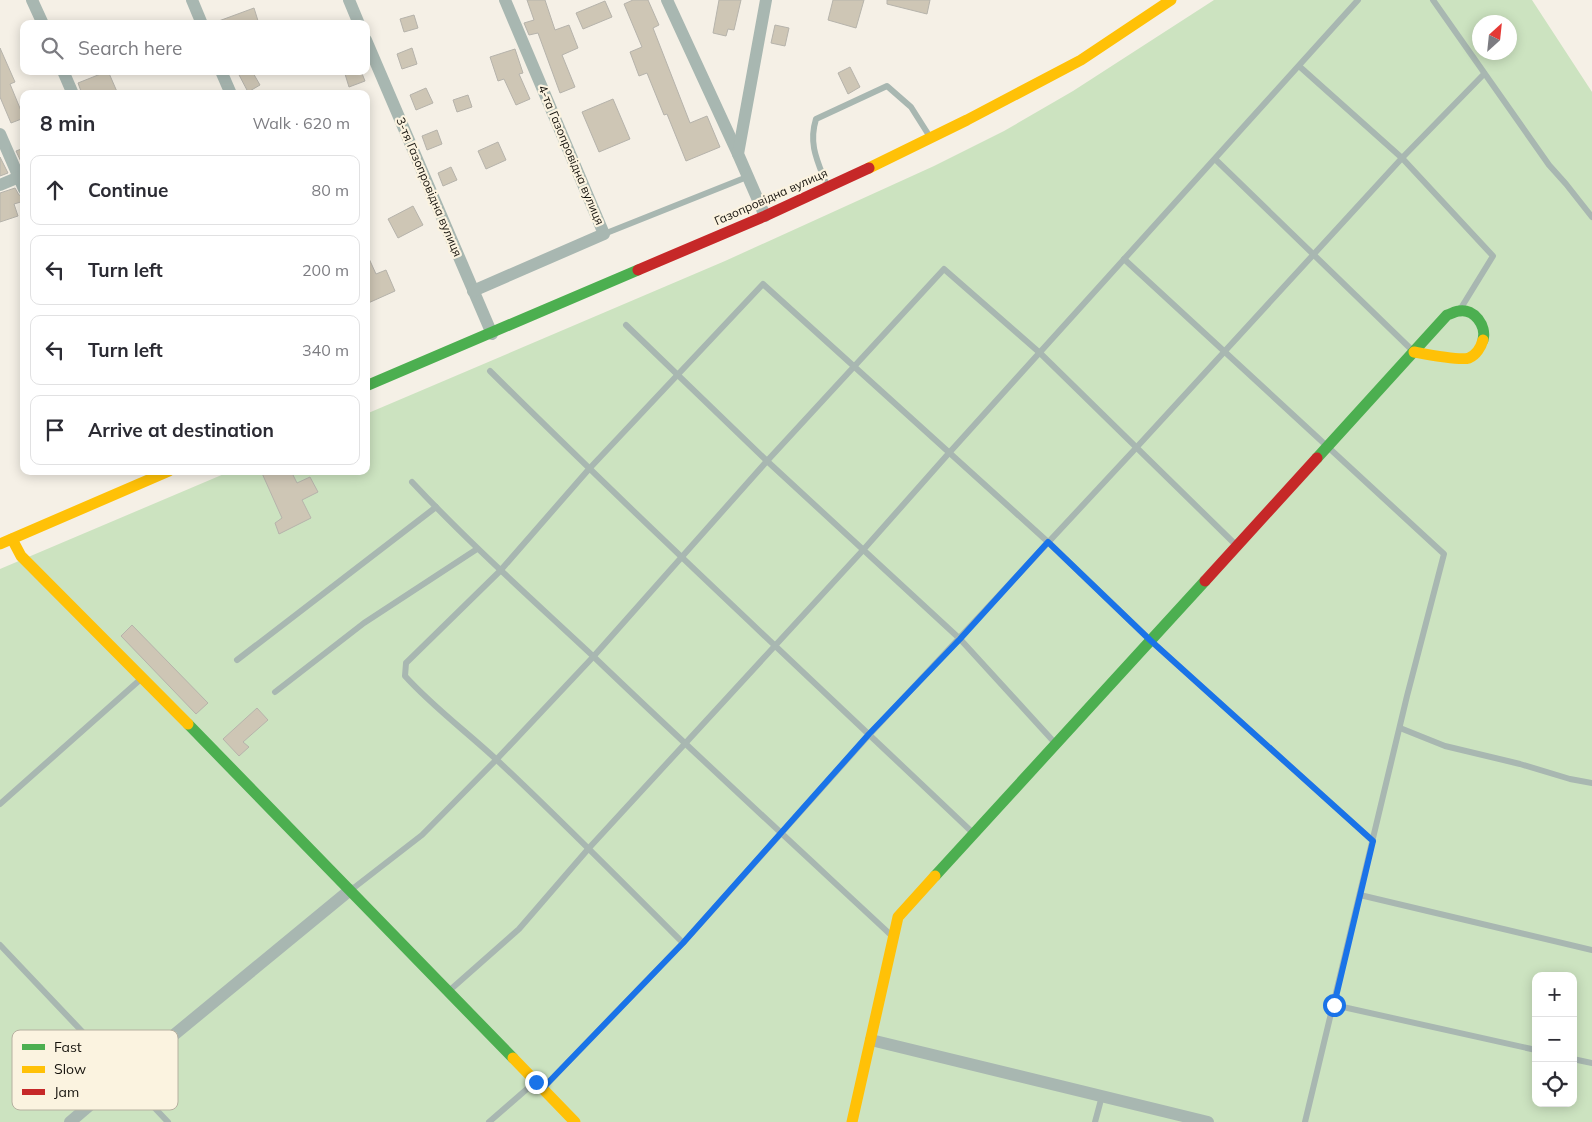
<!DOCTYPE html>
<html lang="en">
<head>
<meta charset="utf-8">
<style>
	body { margin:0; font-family:Mulish,sans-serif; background:#f7f7f7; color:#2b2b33 }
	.controls { position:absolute; right:15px; bottom:15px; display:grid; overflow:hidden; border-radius:10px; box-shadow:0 2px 12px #0003 }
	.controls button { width:45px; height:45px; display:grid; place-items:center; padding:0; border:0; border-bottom:1px solid #e1e1e2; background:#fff; color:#2b2b33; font:25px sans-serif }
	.compass { position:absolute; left:1472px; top:15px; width:45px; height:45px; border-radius:50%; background:#fff; box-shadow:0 2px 12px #0003; rotate:27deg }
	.stop { position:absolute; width:15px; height:15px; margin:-11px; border:4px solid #1a73e8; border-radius:50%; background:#fff }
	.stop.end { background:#1a73e8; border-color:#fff; box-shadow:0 1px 5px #0008 }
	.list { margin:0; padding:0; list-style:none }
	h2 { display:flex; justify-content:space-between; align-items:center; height:65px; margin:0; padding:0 20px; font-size:21px }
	h2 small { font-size:16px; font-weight:400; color:#7c7c81 }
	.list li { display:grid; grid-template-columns:32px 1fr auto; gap:15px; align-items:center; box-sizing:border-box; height:70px; margin:0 10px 10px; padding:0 10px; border:1px solid #e1e1e2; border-radius:10px }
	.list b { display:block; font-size:19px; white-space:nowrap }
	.list em { font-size:16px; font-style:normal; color:#7c7c81 }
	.icon { flex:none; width:28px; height:28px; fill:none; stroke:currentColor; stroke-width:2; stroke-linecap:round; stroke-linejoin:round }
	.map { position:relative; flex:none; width:1592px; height:1122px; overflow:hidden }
	.search { position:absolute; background:#fff; box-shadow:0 2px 12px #0003; left:20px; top:20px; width:350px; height:55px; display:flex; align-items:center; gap:12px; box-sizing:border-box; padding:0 18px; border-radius:10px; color:#7c7c81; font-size:19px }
	.panel { position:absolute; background:#fff; box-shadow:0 2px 12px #0003; left:20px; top:90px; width:350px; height:385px; border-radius:10px }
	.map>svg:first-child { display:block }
</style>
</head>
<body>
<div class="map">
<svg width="1592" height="1122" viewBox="0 0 1592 1122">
	<rect width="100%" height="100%" fill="#f5f0e6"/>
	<path fill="#cce3c0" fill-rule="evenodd" d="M1214,0H1532L1592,92V1122H0V569L231,471H366V414L725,261L934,166L1004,131L1073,91ZM1480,22H1510V52H1480ZM1536,976H1573V1103H1536Z"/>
	<g fill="#cec6b5" stroke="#b6b3ab">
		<polygon points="527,0 545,0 555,30 569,25 578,48 562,55 575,87 560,93 538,33 529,35 524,23 534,20"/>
		<polygon points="633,0 648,0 659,25 653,28 690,123 707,116 720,147 686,161 667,114 664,115 647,73 639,76 630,52 642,47 624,4"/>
		<polygon points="719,0 741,0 734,30 728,29 726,36 713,33"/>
		<polygon points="833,0 864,0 856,28 828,20"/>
		<polygon points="887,0 930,0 927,14 887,4"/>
		<polygon points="605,1 612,17 583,29 576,13"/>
		<polygon points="254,8 259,24 216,24 216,22"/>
		<polygon points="414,15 418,28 404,32 400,19"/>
		<polygon points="775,25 789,28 785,46 771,43"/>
		<polygon points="0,48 15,82 10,84 24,118 11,123 0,97"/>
		<polygon points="412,48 417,64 402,69 397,54"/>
		<polygon points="515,49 523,73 519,74 530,99 516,105 504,79 498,81 490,57"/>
		<polygon points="850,67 860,87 848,94 838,73"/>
		<polygon points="108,71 118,94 82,94 78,83"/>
		<polygon points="237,71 252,71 260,85 248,92"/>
		<polygon points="353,71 361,71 365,81 349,87 345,74"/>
		<polygon points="426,88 433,103 416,110 410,95"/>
		<polygon points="468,95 472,107 457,112 453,100"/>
		<polygon points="613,99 630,139 599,152 582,112"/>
		<polygon points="437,130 442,144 427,150 422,136"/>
		<polygon points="498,142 506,160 486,169 478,151"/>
		<polygon points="24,148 24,168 16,151"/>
		<polygon points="0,157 8,173 0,176"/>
		<polygon points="451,167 457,180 443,186 438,173"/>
		<polygon points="15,188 19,195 24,197 24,201 14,204 18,216 0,222 0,193"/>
		<polygon points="413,206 423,225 398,238 388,219"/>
		<polygon points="366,252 376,274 386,270 395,291 366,304"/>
		<polygon points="261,471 291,471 297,483 310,477 318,492 302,500 311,518 279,534 275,523 282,518"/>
		<polygon points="132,625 208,703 196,714 121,636"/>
		<polygon points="257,708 268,720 243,742 249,747 239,756 223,739"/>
	</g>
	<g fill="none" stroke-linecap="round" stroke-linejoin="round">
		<g stroke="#a8b7b1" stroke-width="6">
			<polyline points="1433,0 1549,165 1566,184 1592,217"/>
			<polyline points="1299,66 1402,158 1493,256 1461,308"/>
			<polyline points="1215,159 1413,351"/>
			<path d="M827,186C818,162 808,145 816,119L887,86L911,107L930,137"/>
			<polyline points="604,234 747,177"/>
			<polyline points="1124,259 1444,554 1407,696 1305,1122"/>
			<polyline points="626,325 767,461 960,639 1055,743"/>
			<path d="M490,371C648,528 811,679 973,833"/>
			<path d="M412,482C470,544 533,600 595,658C693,752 792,843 891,935"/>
			<polyline points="237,660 436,507"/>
			<polyline points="275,692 364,623 477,549"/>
			<polyline points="1400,728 1445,746 1520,764 1570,779 1592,783"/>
			<polyline points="0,804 142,678"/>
			<polyline points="351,890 422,835 496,760 593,657 767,461 944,269 1040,353 1236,545"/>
			<polyline points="1360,895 1592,950"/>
			<path d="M683,943C622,882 561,820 498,761C467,732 433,707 405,676L406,663L500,571L589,469L763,284L1048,542L1150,640L1373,841"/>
			<polyline points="0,945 168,1122"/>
			<polyline points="450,990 519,929 589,848 864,549 949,453 1358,0"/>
			<polyline points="1334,1005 1536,1050"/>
			<polyline points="1573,1059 1592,1063"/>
			<polyline points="543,1088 683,943 869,735 1136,448 1402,158 1484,74"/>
			<polyline points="489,1122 535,1082"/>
			<polyline points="1095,1122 1102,1096"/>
		</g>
		<g stroke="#a8b7b1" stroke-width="12">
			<polyline points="32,0 43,24"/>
			<polyline points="192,0 202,24"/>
			<polyline points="349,0 359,24"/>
			<polyline points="667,0 738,154"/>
			<polyline points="366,40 492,334"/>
			<polyline points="63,71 73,94"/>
			<polyline points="221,71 231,94"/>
			<polyline points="0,134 24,189"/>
			<polyline points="0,185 19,177"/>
			<polyline points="765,216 738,154 766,0"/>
			<polyline points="473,291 604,234 505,0"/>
			<polyline points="871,1040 1208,1122"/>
			<polyline points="70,1122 124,1076 350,890"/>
		</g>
		<g stroke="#4caf50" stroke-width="11">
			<polyline points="366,386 638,270"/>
			<path d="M1317,458L1447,315C1451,314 1455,311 1459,311C1474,308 1487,326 1483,340"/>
			<polyline points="188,724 513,1058"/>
			<polyline points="935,876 1205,581"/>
		</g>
		<g stroke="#ffc107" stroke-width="11">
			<polyline points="869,168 967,120 1081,60 1171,0"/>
			<path d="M1414,352C1425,354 1460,361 1469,358C1476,355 1481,347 1483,340"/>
			<polyline points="12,539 21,556 188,724"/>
			<polyline points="0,544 169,471"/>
			<polyline points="513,1058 575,1122"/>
			<polyline points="852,1122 898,917 935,876"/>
		</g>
		<g stroke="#c62828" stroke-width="11">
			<polyline points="638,270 765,216 869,168"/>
			<polyline points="1205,581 1317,458"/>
		</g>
	</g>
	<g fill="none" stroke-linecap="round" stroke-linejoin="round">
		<polyline stroke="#1a73e8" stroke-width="6" points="536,1082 543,1088 683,943 869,734 960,639 1048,542 1150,640 1373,841 1334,1005"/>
	</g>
	<g text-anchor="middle" stroke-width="4.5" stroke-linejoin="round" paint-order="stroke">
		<g font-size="12" fill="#15120c" stroke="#fbf3e0">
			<text transform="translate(571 155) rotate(67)" y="4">4-та Газопровідна вулиця</text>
			<text transform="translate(429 187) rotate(67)" y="4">3-тя Газопровідна вулиця</text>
			<text transform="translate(771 197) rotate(-24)" y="4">Газопровідна вулиця</text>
		</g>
	</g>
	<rect x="12" y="1030" width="166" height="80" rx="8" fill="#fbf3e0" stroke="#b6b0a0" stroke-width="1"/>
	<rect x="22" y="1044" width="23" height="6" fill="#4caf50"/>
	<rect x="22" y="1066" width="23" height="7" fill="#ffc107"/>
	<rect x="22" y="1089" width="23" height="6" fill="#c62828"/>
	<g font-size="14" fill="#15120c">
		<text x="54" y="1052">Fast</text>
		<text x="54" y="1074">Slow</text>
		<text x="54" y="1097">Jam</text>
	</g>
</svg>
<div class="controls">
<button>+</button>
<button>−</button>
<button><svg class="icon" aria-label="locate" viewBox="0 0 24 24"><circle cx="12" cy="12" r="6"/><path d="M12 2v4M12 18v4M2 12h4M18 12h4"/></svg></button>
</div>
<svg class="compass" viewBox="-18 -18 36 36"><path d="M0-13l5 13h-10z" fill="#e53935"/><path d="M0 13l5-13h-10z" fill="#7c7c81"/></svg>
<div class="stop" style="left:1334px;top:1005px"></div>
<div class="stop end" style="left:536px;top:1082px"></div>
<div class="search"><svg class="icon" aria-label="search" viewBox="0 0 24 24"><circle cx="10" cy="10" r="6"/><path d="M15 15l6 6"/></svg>Search here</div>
<section class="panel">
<h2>8 min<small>Walk · 620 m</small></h2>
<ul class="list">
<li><svg class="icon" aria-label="ahead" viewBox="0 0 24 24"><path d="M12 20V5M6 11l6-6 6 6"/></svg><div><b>Continue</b></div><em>80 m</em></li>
<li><svg class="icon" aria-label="left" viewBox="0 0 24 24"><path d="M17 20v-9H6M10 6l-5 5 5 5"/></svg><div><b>Turn left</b></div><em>200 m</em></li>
<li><svg class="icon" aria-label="left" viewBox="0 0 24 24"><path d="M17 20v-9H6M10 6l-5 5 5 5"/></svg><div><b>Turn left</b></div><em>340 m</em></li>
<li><svg class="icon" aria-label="arrive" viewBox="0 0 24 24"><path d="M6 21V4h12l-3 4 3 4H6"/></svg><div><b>Arrive at destination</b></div></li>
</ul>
</section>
</div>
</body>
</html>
